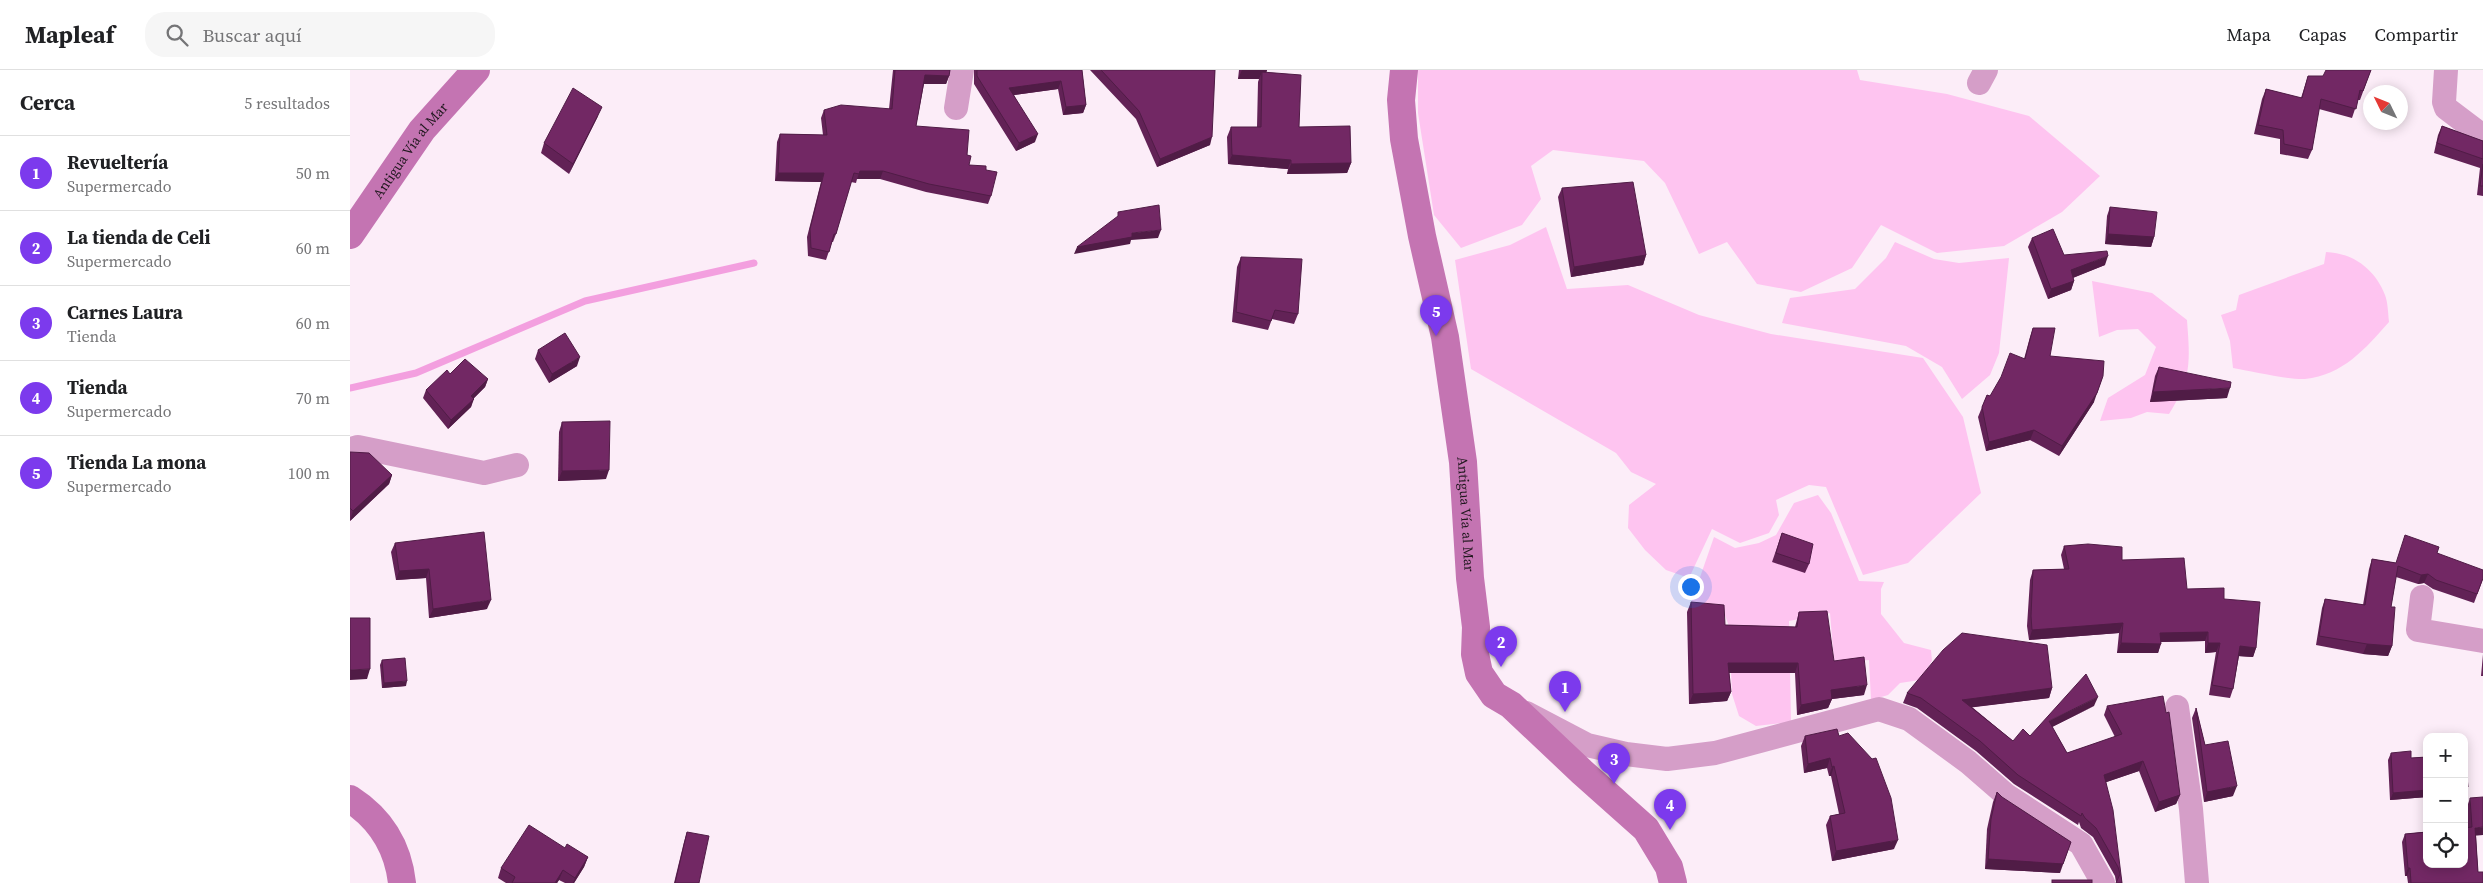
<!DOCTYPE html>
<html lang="es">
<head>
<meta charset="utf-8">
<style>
	body { margin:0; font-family:"Source Serif 4",serif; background:#f6f6f6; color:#202124 }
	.controls { position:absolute; right:15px; bottom:15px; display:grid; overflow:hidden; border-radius:10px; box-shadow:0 2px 12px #0003 }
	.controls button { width:45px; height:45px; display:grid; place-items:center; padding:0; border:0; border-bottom:1px solid #e0e0e0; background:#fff; color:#202124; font:25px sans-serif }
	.compass { position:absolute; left:2013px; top:15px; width:45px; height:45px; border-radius:50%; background:#fff; box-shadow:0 2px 12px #0003; rotate:313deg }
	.you { position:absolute; left:1340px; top:516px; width:18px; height:18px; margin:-12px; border:4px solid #fff; border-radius:50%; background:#1a73e8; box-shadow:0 0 0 8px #1a73e833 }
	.badge { display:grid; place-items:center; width:32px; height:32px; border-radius:50%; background:#7c3aed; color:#fff; font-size:16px; font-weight:700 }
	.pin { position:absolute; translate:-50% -41px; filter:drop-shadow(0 1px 2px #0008) }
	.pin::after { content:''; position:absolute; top:26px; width:18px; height:15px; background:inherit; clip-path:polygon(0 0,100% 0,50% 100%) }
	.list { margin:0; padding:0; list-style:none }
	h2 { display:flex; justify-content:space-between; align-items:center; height:65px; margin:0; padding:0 20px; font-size:21px }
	h2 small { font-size:16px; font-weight:400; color:#757577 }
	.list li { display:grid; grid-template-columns:32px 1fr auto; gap:15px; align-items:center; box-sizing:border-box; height:75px; padding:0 20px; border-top:1px solid #e0e0e0 }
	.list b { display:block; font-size:19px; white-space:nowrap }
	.list p { margin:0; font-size:16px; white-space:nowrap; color:#757577 }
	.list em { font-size:16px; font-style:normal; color:#757577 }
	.icon { flex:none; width:28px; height:28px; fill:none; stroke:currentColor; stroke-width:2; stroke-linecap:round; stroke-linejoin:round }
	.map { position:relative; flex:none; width:2133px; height:813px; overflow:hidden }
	header { display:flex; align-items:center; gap:30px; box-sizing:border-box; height:70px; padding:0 25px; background:#fff; border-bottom:1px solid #e0e0e0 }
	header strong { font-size:24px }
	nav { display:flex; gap:28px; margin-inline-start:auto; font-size:18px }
	.search { width:350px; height:45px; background:#f6f6f6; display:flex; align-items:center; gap:12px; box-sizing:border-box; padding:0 18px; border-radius:20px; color:#757577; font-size:19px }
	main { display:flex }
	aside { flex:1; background:#fff }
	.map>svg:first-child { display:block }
</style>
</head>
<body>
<header>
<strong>Mapleaf</strong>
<div class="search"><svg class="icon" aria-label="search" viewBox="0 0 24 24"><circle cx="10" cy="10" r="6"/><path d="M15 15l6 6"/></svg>Buscar aquí</div>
<nav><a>Mapa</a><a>Capas</a><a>Compartir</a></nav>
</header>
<main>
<aside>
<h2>Cerca<small>5 resultados</small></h2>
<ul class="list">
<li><span class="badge">1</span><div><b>Revueltería</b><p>Supermercado</p></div><em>50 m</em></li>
<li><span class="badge">2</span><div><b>La tienda de Celi</b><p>Supermercado</p></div><em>60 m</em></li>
<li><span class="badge">3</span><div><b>Carnes Laura</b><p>Tienda</p></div><em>60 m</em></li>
<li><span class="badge">4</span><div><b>Tienda</b><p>Supermercado</p></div><em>70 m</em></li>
<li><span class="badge">5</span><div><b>Tienda La mona</b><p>Supermercado</p></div><em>100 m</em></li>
</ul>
</aside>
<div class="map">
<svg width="2133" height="813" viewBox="0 0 2133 813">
	<rect width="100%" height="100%" fill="#fcedf8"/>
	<g fill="#fec4f0">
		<polygon points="1068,0 1507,0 1510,10 1597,24 1679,46 1750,106 1712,142 1654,176 1587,183 1531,155 1502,198 1451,222 1407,214 1377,172 1349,184 1315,113 1294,91 1203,80 1181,96 1191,129 1172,155 1111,178 1084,145 1068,43"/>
		<polygon points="1196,157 1217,219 1278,215 1349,245 1421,264 1573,288 1613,347 1631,423 1558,493 1513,505 1476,417 1459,415 1426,430 1429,445 1419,463 1390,473 1362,459 1339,508 1316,500 1295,480 1278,458 1279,435 1306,414 1281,402 1266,383 1121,299 1105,190 1160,175"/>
		<polygon points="1545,172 1584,189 1609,193 1659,188 1649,283 1640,305 1612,329 1592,297 1556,276 1432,253 1440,228 1505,219 1536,188"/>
		<path d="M1976,182C2003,183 2025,199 2035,225C2038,233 2038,243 2039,252C2015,279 1993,305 1955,309C1939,310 1901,301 1883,298L1880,271L1871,245L1886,240L1889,225L1974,194Z"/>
		<path d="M1742,211L1802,223L1837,250C1840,291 1842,308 1819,344L1797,342L1781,348L1750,351L1758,328L1795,305L1806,277L1788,259L1767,260L1749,267Z"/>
		<polygon points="1468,425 1481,443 1509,511 1534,512 1531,519 1531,544 1554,573 1581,580 1582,591 1570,610 1550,613 1538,625 1521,630 1519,590 1484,593 1480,543 1439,551 1441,652 1406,656 1389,646 1382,624 1379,556 1373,540 1340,536 1364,467 1385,478 1409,473 1426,465 1444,433"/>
	</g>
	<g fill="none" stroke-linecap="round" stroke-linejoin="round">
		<polyline stroke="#f39fdf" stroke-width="7" points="0,318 66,303 235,231 404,193"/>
		<g stroke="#d59ec8" stroke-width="24">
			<polyline points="2096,0 2094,32 2096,38 2133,66"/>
			<polyline points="1629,13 1636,0"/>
			<polyline points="606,38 612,0"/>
			<polyline points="0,379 8,377 134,403 167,395"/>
			<polyline points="2072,527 2068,560 2133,571"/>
			<polyline points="1827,637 1841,739 1847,813"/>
			<polyline points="1176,643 1237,675 1276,684 1317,689 1365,683 1529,639 1559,649 1618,692 1656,725 1731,774 1753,813"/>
		</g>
		<g stroke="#c474b2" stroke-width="28">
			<path id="s1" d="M1054,0L1051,30L1054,69L1072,166L1095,267L1113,392L1120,508L1126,557L1125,584L1129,603L1144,625L1161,635L1232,702L1296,759L1319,797L1323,813"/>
			<path id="s2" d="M0,165L72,60L126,0"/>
			<path d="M0,729C31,749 48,777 52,813"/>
		</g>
	</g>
	<g fill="#622256">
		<polygon points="543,0 600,0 599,6 596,14 574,14 566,56 617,85 619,95 636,100 641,126 638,134 576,122 530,109 507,109 506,113 501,112 486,164 483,172 482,172 476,190 458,186 457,167 471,112 425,111 427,72 430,64 473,65 471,48 474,40 539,39"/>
		<polygon points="624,0 732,0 736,35 733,43 713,45 708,19 664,25 685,72 666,81 624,14"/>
		<polygon points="740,0 865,0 860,75 807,97 786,49"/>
		<polygon points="889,0 917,0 916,3 949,57 1001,93 997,103 937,104 938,99 878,94 877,67 881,57 907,57 908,12 909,9 888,9"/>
		<polygon points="2021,0 2010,30 2008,30 2002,48 1969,39 1962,80 1958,89 1930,84 1930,69 1904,64 1912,29 1916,19 1951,28 1958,6 1973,6"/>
		<polygon points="248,46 219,104 191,83 194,73"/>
		<polygon points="2092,56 2133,71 2133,126 2127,125 2130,98 2084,83 2088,65"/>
		<polygon points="1212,118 1296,185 1293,195 1221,207 1208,127"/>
		<polygon points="1760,137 1804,167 1801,177 1755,174 1757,146"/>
		<polygon points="1682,168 1714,185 1755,195 1723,208 1724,211 1721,220 1698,229 1678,177"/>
		<polygon points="891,187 948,244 944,254 922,249 918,260 882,252 887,197"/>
		<polygon points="1683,258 1700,286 1744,332 1709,386 1680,370 1636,381 1628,347 1637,325 1640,326 1674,289 1680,267"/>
		<polygon points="188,280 227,296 199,313 185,289"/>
		<polygon points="1809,297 1877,328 1800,332 1805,306"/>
		<polygon points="100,304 138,309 135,317 123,329 121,337 98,359 73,328 76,320"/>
		<polygon points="212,352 256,409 208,411 209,362"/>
		<polygon points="0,382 42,405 39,414 0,451"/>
		<polygon points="1432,463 1459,494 1455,503 1422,492"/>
		<polygon points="45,473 137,539 79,548 76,508 46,510 41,482"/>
		<polygon points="1714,476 1772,490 1837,519 1874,529 1906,578 1903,587 1889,586 1883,619 1880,628 1859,625 1866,582 1855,583 1855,571 1811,572 1808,583 1767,583 1769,563 1679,570 1677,556 1680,510 1683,500 1714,499 1711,485"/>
		<polygon points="2087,483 2133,509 2124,533 2083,519 2074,513 2068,514 2046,507 2041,537 2042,576 2038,586 2013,584 1966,575 1972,538 1975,529 2013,535 2019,499 2022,489 2046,493"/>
		<polygon points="1341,532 1375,555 1445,557 1449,542 1484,591 1514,625 1482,629 1478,638 1447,645 1445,603 1379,603 1381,622 1377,631 1339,634 1337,542"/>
		<polygon points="2133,584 2133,606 2131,606"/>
		<polygon points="32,590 56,616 32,618 30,595"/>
		<polygon points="1702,618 1699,628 1622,637 1663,671 1680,666 1744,636 1702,657 1717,683 1765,667 1754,645 1757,636 1830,725 1826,734 1805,742 1789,701 1756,712 1772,813 1766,812 1765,806 1743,767 1731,758 1729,752 1728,755 1664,714 1626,681 1567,638 1553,633 1557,623"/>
		<polygon points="1846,638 1855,675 1883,726 1854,732 1842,648"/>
		<polygon points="1455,666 1489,666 1544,779 1482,791 1476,755 1480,746 1489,744 1481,706 1479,706 1477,698 1454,703 1451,676"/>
		<polygon points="2041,683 2061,688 2077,687 2077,727 2040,730 2038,690"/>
		<polygon points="1647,722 1710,803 1635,799 1637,759 1643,732"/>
		<polygon points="2120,728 2126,766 2128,802 2133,813 2058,813 2057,806 2055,806 2052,772 2055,764 2118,757 2117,737"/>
		<polygon points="337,762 349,813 324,813 334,772"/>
		<polygon points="215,778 238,787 234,797 224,813 215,813 209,810 207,813 156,813 148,808 151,798"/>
	</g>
	<g fill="#501c46">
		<polygon points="892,0 917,0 914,9 912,2 909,9 888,9"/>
		<polygon points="575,5 599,6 596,14 572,14"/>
		<polygon points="711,11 708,19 656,26 659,18"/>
		<polygon points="736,35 733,43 713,45 716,37"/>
		<polygon points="252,37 248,46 219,104 223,94"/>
		<polygon points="688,64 685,72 666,81 669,73"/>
		<polygon points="862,67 860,75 807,97 810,89"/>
		<polygon points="882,85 941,90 938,99 878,94"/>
		<polygon points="1001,93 997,103 937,104 941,94"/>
		<polygon points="510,101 533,101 530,109 507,109"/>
		<polygon points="428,103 474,103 471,112 425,111"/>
		<polygon points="811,160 808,168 781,170 780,174 724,184 727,177 782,163"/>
		<polygon points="1758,164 1804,167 1801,177 1755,174"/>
		<polygon points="1296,185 1293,195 1221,207 1224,197"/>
		<polygon points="1758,186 1755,195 1717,210 1721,200"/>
		<polygon points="1724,211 1721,220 1698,229 1701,219"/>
		<polygon points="230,287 227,296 199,313 202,304"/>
		<polygon points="1753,306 1744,332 1709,386 1712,376"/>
		<polygon points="138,309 135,317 118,334 121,326"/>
		<polygon points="1880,318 1877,328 1800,332 1803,322"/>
		<polygon points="124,329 121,337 98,359 101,350"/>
		<polygon points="1684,360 1680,370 1636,381 1639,372"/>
		<polygon points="259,400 256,409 208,411 212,401"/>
		<polygon points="42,405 39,414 0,451 3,441"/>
		<polygon points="79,499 76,508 46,510 49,501"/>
		<polygon points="2078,504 2074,513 2068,514 2071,505"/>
		<polygon points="141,530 137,539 79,548 83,539"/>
		<polygon points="1773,553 1769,563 1679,570 1682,560"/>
		<polygon points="1858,562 1855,571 1807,572 1810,563"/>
		<polygon points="1771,573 1811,574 1808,583 1767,583"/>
		<polygon points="1858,573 1870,573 1866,582 1855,583"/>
		<polygon points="2017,574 2042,576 2038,586 2013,584"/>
		<polygon points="1890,576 1906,578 1903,587 1887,586"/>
		<polygon points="1378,593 1448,593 1445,603 1375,603"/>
		<polygon points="20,599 17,609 0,610 0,600"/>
		<polygon points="57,611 56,616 32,618 34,613"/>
		<polygon points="1517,615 1514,625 1482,629 1478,638 1447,645 1451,635 1481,620"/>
		<polygon points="1702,618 1699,628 1609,639 1612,630"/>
		<polygon points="1381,622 1377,631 1339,634 1343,624"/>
		<polygon points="1748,627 1744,636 1696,660 1699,651"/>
		<polygon points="1480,688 1477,698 1454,703 1458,694"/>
		<polygon points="1793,691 1789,701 1751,714 1754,705"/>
		<polygon points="1484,696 1481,706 1479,706 1482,697"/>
		<polygon points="1887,716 1883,726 1854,732 1857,722"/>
		<polygon points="2114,717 2118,717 2115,724 2114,724"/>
		<polygon points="2077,720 2077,727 2040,730 2043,723"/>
		<polygon points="1830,725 1826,734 1805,742 1809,732"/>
		<polygon points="2133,757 2133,765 2122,766 2125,758"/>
		<polygon points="1548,770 1544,779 1482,791 1486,781"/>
		<polygon points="1721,772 1710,803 1635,799 1638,789"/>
		<polygon points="238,787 234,797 224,813 223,813 225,808"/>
		<polygon points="2058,798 2060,798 2057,806 2055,806"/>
		<polygon points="213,800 209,810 207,813 205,813"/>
	</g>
	<g fill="#722864" stroke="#501c46">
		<polygon points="545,0 600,0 599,6 575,5 566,56 619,60 617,85 621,86 619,95 636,96 636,100 647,102 641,126 579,114 533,101 510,101 509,104 504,103 486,164 484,164 479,182 461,178 460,159 474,103 428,103 430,64 477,65 474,40 491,35 542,39"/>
		<polygon points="627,0 732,0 736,35 716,37 711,11 659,18 688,64 669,73 627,6"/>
		<polygon points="751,0 865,0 862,67 810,89 789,41"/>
		<polygon points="1976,0 2021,0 2013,21 2010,20 2006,39 1971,29 1962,80 1934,74 1933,60 1908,55 1916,19 1952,28 1958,6 1973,6"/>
		<polygon points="912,2 951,5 949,57 1000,56 1001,93 941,94 941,90 882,85 881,57 911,57"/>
		<polygon points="223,18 252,37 223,94 194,73"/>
		<polygon points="2092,56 2133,71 2133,89 2087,73"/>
		<polygon points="2133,94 2133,116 2130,116"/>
		<polygon points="1283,112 1296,185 1224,197 1212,118"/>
		<polygon points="809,135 811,160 782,163 782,167 727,177 768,146 768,142"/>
		<polygon points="1760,137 1807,142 1804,167 1758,164"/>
		<polygon points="1703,159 1714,185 1757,181 1758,186 1721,200 1724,211 1701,219 1682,168"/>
		<polygon points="891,187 952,189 948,244 925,240 921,251 886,242"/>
		<polygon points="1683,258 1705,258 1700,286 1754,291 1753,306 1747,323 1712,376 1684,360 1639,372 1632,337 1637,325 1640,326 1651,307 1660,283 1675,289"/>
		<polygon points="215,263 230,287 202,304 188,280"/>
		<polygon points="115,289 138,309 121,326 124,329 101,350 76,320 97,300 100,304"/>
		<polygon points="1809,297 1881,312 1880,318 1803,322"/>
		<polygon points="260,351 259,400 212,401 212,352"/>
		<polygon points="0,382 19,383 42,405 3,441 0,438"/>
		<polygon points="134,462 141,530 83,539 79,499 49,501 45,473"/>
		<polygon points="1432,463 1463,474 1459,494 1426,483"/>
		<polygon points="2055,465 2089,477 2087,483 2133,500 2133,508 2127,524 2086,510 2078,504 2071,505 2048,496 2041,537 2045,537 2042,576 2017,574 1969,566 1975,529 2015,535 2022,489 2046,493"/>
		<polygon points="1738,474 1772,477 1772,490 1834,488 1837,519 1874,518 1874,529 1910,532 1906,578 1890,576 1883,619 1862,615 1870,573 1858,573 1858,562 1810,563 1811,574 1771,573 1773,553 1682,560 1681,546 1683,500 1719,499 1714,476"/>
		<polygon points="1341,532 1374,535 1375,555 1447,557 1449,542 1477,541 1484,591 1514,587 1517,615 1481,620 1482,629 1451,635 1448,593 1378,593 1381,622 1343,624"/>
		<polygon points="0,548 20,548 20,599 0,600"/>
		<polygon points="1612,563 1697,575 1702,618 1612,630 1663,671 1673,659 1680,666 1736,604 1748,627 1699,651 1717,683 1772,664 1757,636 1813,626 1816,643 1819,642 1830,725 1809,732 1793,691 1754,705 1763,740 1772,813 1766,813 1770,804 1768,797 1746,758 1735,748 1732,743 1731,746 1668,705 1630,671 1571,628 1557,623 1593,580"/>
		<polygon points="55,588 57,611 34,613 32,590"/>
		<polygon points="1846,638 1855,675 1878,671 1887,716 1857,722"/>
		<polygon points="1487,659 1489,666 1498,663 1522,689 1526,688 1541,728 1548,770 1486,781 1480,746 1495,743 1484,696 1482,697 1480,688 1458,694 1455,666"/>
		<polygon points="2061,681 2061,688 2077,687 2077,720 2043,723 2041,683"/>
		<polygon points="2114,686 2115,686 2118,717 2114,717"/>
		<polygon points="1647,722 1652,727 1721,772 1713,794 1638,789 1641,749"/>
		<polygon points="2133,727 2133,757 2125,758 2128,802 2133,802 2133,813 2061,813 2060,798 2058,798 2055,764 2077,762 2077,794 2114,794 2114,758 2122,757 2120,728"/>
		<polygon points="179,755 215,778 217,774 238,787 225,808 213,800 205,813 162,813 165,807 151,798"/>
		<polygon points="337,762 359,766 349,813 325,813"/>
		<rect x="1702" y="810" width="40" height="3"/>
	</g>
	<g text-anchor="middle" stroke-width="5" stroke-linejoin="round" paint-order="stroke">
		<g font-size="14" fill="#21181f" stroke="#fff">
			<text dy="5" stroke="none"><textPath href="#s2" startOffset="104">Antigua Vía al Mar</textPath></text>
			<text dy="5" stroke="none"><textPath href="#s1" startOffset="450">Antigua Vía al Mar</textPath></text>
		</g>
	</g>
</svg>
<div class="controls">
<button>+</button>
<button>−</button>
<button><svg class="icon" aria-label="locate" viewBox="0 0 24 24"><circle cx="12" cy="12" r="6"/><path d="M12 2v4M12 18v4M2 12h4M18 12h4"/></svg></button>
</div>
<svg class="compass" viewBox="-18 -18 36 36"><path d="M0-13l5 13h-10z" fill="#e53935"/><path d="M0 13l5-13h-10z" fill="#757577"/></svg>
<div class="you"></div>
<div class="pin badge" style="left:1215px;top:642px">1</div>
<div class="pin badge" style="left:1151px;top:597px">2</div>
<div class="pin badge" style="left:1264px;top:714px">3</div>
<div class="pin badge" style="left:1320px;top:760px">4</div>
<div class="pin badge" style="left:1086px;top:266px">5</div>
</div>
</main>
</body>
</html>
